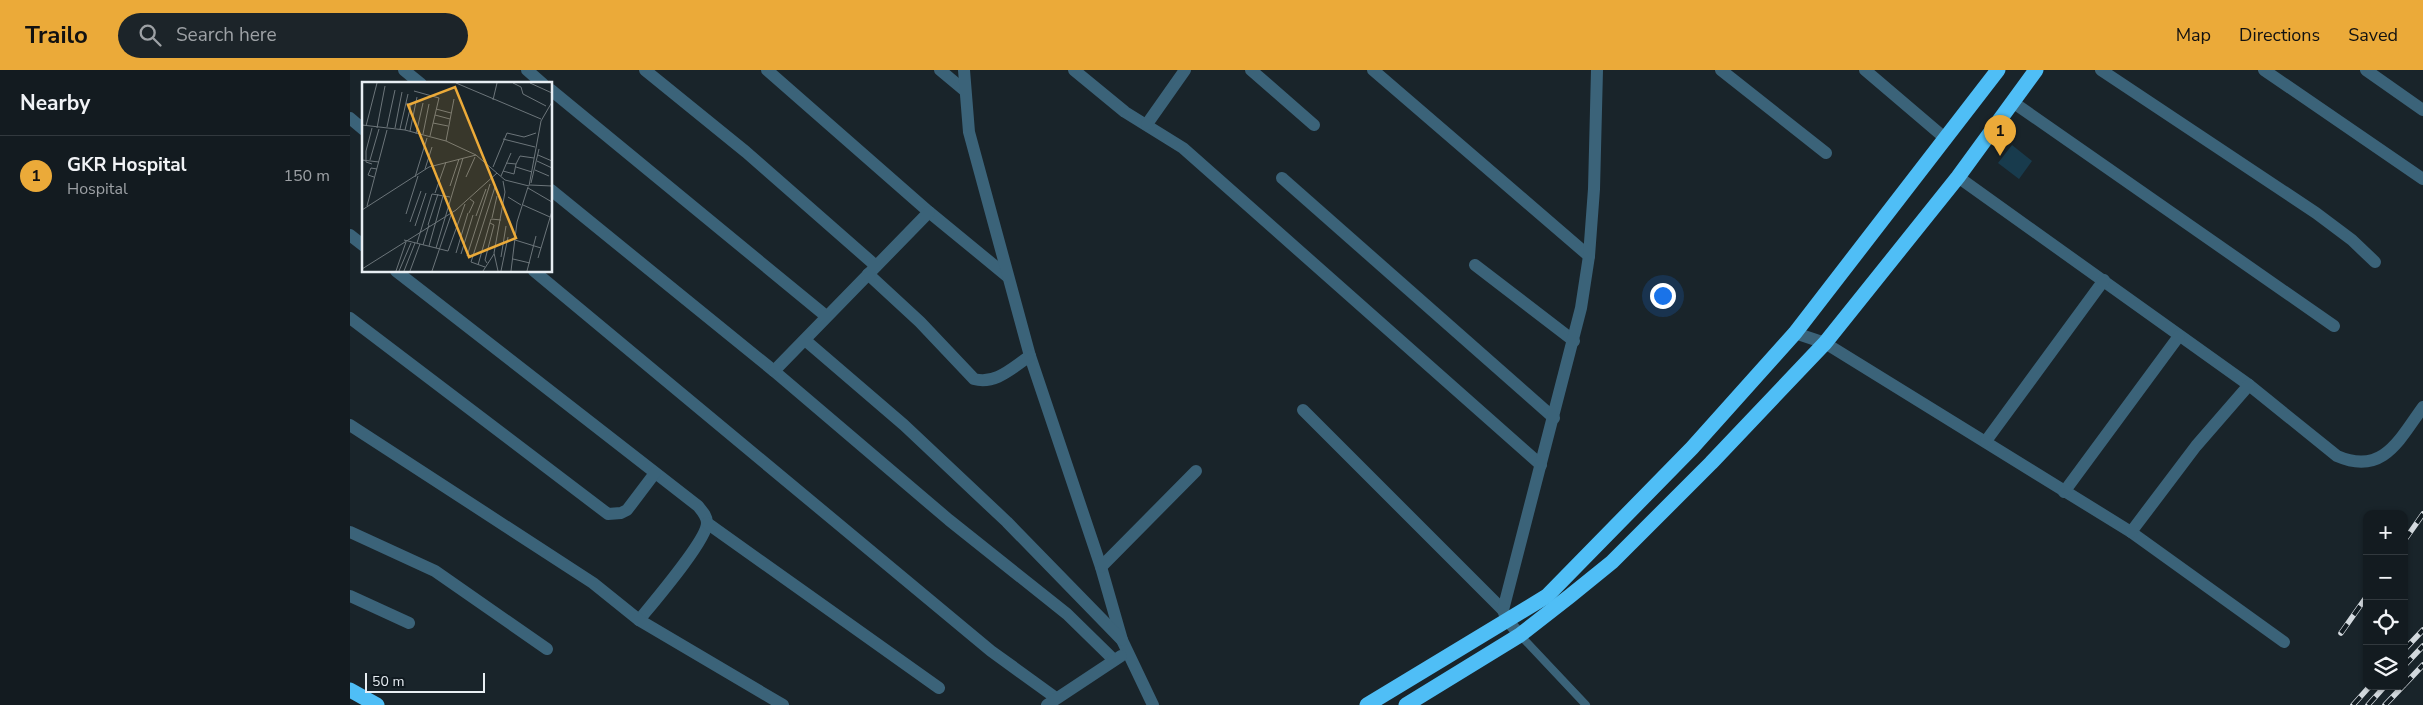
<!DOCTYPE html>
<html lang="en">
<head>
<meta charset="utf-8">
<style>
	body { margin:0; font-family:"Nunito Sans",sans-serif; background:#1c2429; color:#f1f3f6 }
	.controls { position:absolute; right:15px; bottom:15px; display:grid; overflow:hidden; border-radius:10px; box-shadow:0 1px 4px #0004 }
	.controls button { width:45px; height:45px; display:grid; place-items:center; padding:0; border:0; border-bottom:1px solid #32393e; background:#131b20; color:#f1f3f6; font:25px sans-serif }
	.scale { position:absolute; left:15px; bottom:12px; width:120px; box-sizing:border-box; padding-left:5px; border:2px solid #e8eef3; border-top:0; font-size:14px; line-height:18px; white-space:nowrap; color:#e8eef3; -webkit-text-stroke:4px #101a20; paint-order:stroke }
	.you { position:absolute; left:1312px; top:225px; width:18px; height:18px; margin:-12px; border:4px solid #fff; border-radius:50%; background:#1a73e8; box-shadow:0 0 0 8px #1a73e833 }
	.badge { display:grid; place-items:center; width:32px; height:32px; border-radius:50%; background:#ebaa39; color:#111; font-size:16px; font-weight:700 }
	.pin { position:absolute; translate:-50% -41px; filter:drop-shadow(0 1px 2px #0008) }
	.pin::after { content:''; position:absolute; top:26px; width:18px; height:15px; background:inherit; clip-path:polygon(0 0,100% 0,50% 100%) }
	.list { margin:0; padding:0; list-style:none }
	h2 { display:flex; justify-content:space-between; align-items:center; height:65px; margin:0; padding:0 20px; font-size:21px }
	h2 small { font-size:16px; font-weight:400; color:#9da1a5 }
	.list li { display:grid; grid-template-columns:32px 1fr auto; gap:15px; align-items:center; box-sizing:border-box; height:80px; padding:0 20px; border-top:1px solid #32393e }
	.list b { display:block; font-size:19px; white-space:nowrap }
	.list p { margin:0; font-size:16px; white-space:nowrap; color:#9da1a5 }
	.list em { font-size:16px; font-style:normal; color:#9da1a5 }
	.icon { flex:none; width:28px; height:28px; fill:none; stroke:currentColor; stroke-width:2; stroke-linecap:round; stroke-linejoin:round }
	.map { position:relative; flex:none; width:2073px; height:635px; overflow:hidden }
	header { display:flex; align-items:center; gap:30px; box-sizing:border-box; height:70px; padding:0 25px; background:#ebaa39; color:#111 }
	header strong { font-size:24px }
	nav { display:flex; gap:28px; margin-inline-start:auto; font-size:18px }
	.search { width:350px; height:45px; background:#1c2429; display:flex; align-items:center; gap:12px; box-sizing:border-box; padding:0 18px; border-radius:28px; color:#9da1a5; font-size:19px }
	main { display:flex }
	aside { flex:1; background:#131b20 }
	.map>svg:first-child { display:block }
</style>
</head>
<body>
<header>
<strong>Trailo</strong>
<div class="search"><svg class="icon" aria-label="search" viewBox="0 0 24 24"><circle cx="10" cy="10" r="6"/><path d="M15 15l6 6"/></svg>Search here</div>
<nav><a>Map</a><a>Directions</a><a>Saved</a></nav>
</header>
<main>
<aside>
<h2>Nearby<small></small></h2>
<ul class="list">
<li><span class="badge">1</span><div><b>GKR Hospital</b><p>Hospital</p></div><em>150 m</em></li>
</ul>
</aside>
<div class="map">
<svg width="2073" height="635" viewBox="0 0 2073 635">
	<rect width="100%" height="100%" fill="#19242a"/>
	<polygon fill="#183b4d" points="1662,75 1682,91 1669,109 1648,93"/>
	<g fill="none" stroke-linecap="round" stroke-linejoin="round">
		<polyline stroke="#3b6379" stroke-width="8" points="1170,565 1236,635"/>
		<g stroke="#3b6379" stroke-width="12">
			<polyline points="54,0 71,14"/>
			<polyline points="177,0 193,14"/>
			<polyline points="295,0 396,82 526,196"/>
			<polyline points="417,0 579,142 657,206"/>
			<polyline points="590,0 614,20"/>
			<polyline points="614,0 619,62 680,286 751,497 772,570 803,635"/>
			<polyline points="724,0 775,42 833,78 1191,395"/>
			<polyline points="901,0 964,55"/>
			<polyline points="1023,0 1239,186"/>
			<polyline points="1371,0 1476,83"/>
			<polyline points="1515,0 1596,69"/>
			<polyline points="1751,0 1966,143 2002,170 2025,192"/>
			<polyline points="1914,0 2073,109"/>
			<polyline points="2016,0 2073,40"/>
			<polyline points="201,20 476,246"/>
			<polyline points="1664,33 1984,256"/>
			<polyline points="0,48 14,60"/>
			<polyline points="797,54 835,0"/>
			<path d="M1608,107L1899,315L1987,386C2033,406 2049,370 2073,337"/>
			<polyline points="932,108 1204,348"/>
			<polyline points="201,120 424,301 599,450 717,544 764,590"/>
			<polyline points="0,165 14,176"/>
			<polyline points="1125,195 1224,271"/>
			<path d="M46,201L348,436C352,441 357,446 357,453C357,470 302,534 289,550"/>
			<polyline points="184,201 641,581 706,628"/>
			<path d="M518,204L570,252L624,309C646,315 663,297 680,286"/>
			<polyline points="0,248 258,444 271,443 277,440 305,403"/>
			<polyline points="1445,263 1475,273 1781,462 1934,572"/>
			<polyline points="455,270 554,355 657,452 772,570"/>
			<polyline points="424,301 579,142"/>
			<polyline points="953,340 1153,540"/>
			<polyline points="0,355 243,513 289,550 433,635"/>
			<polyline points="1636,371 1754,210"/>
			<polyline points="1714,422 1829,266"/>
			<polyline points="357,453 589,618"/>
			<polyline points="0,462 85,501 197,579"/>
			<polyline points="1781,462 1846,376 1899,315"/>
			<polyline points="751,497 846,401"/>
			<polyline points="0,526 59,553"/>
			<polyline points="1170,565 1157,550 1153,540 1231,238 1239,186 1244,119 1247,0"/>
			<polyline points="697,635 771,586"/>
		</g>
		<g stroke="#4fbef6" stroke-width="15">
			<polyline points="0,620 27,635"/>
			<polyline points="1017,635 1197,526 1342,378 1445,263 1648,0"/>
			<polyline points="1056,635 1170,565 1220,526 1262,492 1361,393 1475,273 1608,107 1686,0"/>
		</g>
		<g stroke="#d3d9de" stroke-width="5.5">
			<g id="rail">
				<polyline points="2054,471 2073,444"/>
				<polyline points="1991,563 2017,526"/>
				<polyline points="2054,580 2073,560"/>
				<polyline points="2054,596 2073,576"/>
				<polyline points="2054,615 2073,595"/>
				<polyline points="2003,635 2020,616"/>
				<polyline points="2018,635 2035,616"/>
				<polyline points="2035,635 2053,616"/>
			</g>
		</g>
		<use href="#rail" stroke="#101a20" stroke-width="4" stroke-dasharray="11" stroke-linecap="butt"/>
	</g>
	<g transform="translate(12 12)">
		<rect width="190" height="190" fill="#19242a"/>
		<path fill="none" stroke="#6c757a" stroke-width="1" d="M94,1L179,37M151,1L159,5L161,12L184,24M168,1L190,11M52,9L77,16L68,54M131,18L135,1M74,27L89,31M73,33L88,37M71,41L86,44M0,43L43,48L84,59L114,73L143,98L167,104M4,44L15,1M25,45L33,8M10,46L4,69V80L10,82M15,46L23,4M33,46L40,10M38,47L46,12M43,48L49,23L44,21M48,49L55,15M54,52L61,21M61,52L67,22M141,57L173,65M84,59L92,17M176,73L190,79M0,78L17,80M8,78L17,47M175,79L190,86M144,81L154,82L158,74L172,76M131,85L145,51L162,55L174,51M154,85L170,90M63,87L70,65M173,88L187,94M141,89L152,92L154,82M139,94L149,71M12,95L6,93L9,86L15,87M53,95L65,56M104,95L113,75M169,101L177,67M168,103L190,104M88,104L97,77M167,104L179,39L190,20M166,106L190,120M73,111L84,80M146,115L159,123M161,123L188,135M5,124L25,48M0,128L67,85L114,73M107,131L112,120L108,117M44,132L56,94M114,134L124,107M130,136L135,114M48,140L59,109M66,143L76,112M53,144L64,111M42,158L86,169L103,122M153,158L179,166M55,161L70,112L88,115M61,163L67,143M67,164L81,114M74,166L101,76M94,171L106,131M99,172L111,133M105,174L128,102M139,175L144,144M176,176L190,129M151,177L168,181M125,181L123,178L132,143L128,141M116,183L129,137L139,138M123,185L109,180L133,105M0,187L94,128L135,91M34,189L44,160M37,189L49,161M42,189L53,161M48,189L58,162M70,189L90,130M121,189L132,172M136,189L132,171L143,110L141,99M139,189L146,155M149,189L155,140L166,105M165,189L174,154"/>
		<path fill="#ebaa39" fill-opacity="0.15" stroke="#ebaa39" stroke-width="2.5" d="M93,5L154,156L107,175L46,23Z"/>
		<rect width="190" height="190" fill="none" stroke="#e8eef3" stroke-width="2.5"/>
	</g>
</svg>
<div class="controls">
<button>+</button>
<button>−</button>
<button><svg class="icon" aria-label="locate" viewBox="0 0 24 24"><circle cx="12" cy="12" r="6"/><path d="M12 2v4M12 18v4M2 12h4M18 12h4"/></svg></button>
<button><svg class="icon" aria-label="layers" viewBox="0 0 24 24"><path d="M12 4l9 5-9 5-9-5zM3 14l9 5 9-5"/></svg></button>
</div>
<div class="scale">50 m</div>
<div class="you"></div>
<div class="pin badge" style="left:1650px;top:86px">1</div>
</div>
</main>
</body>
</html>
